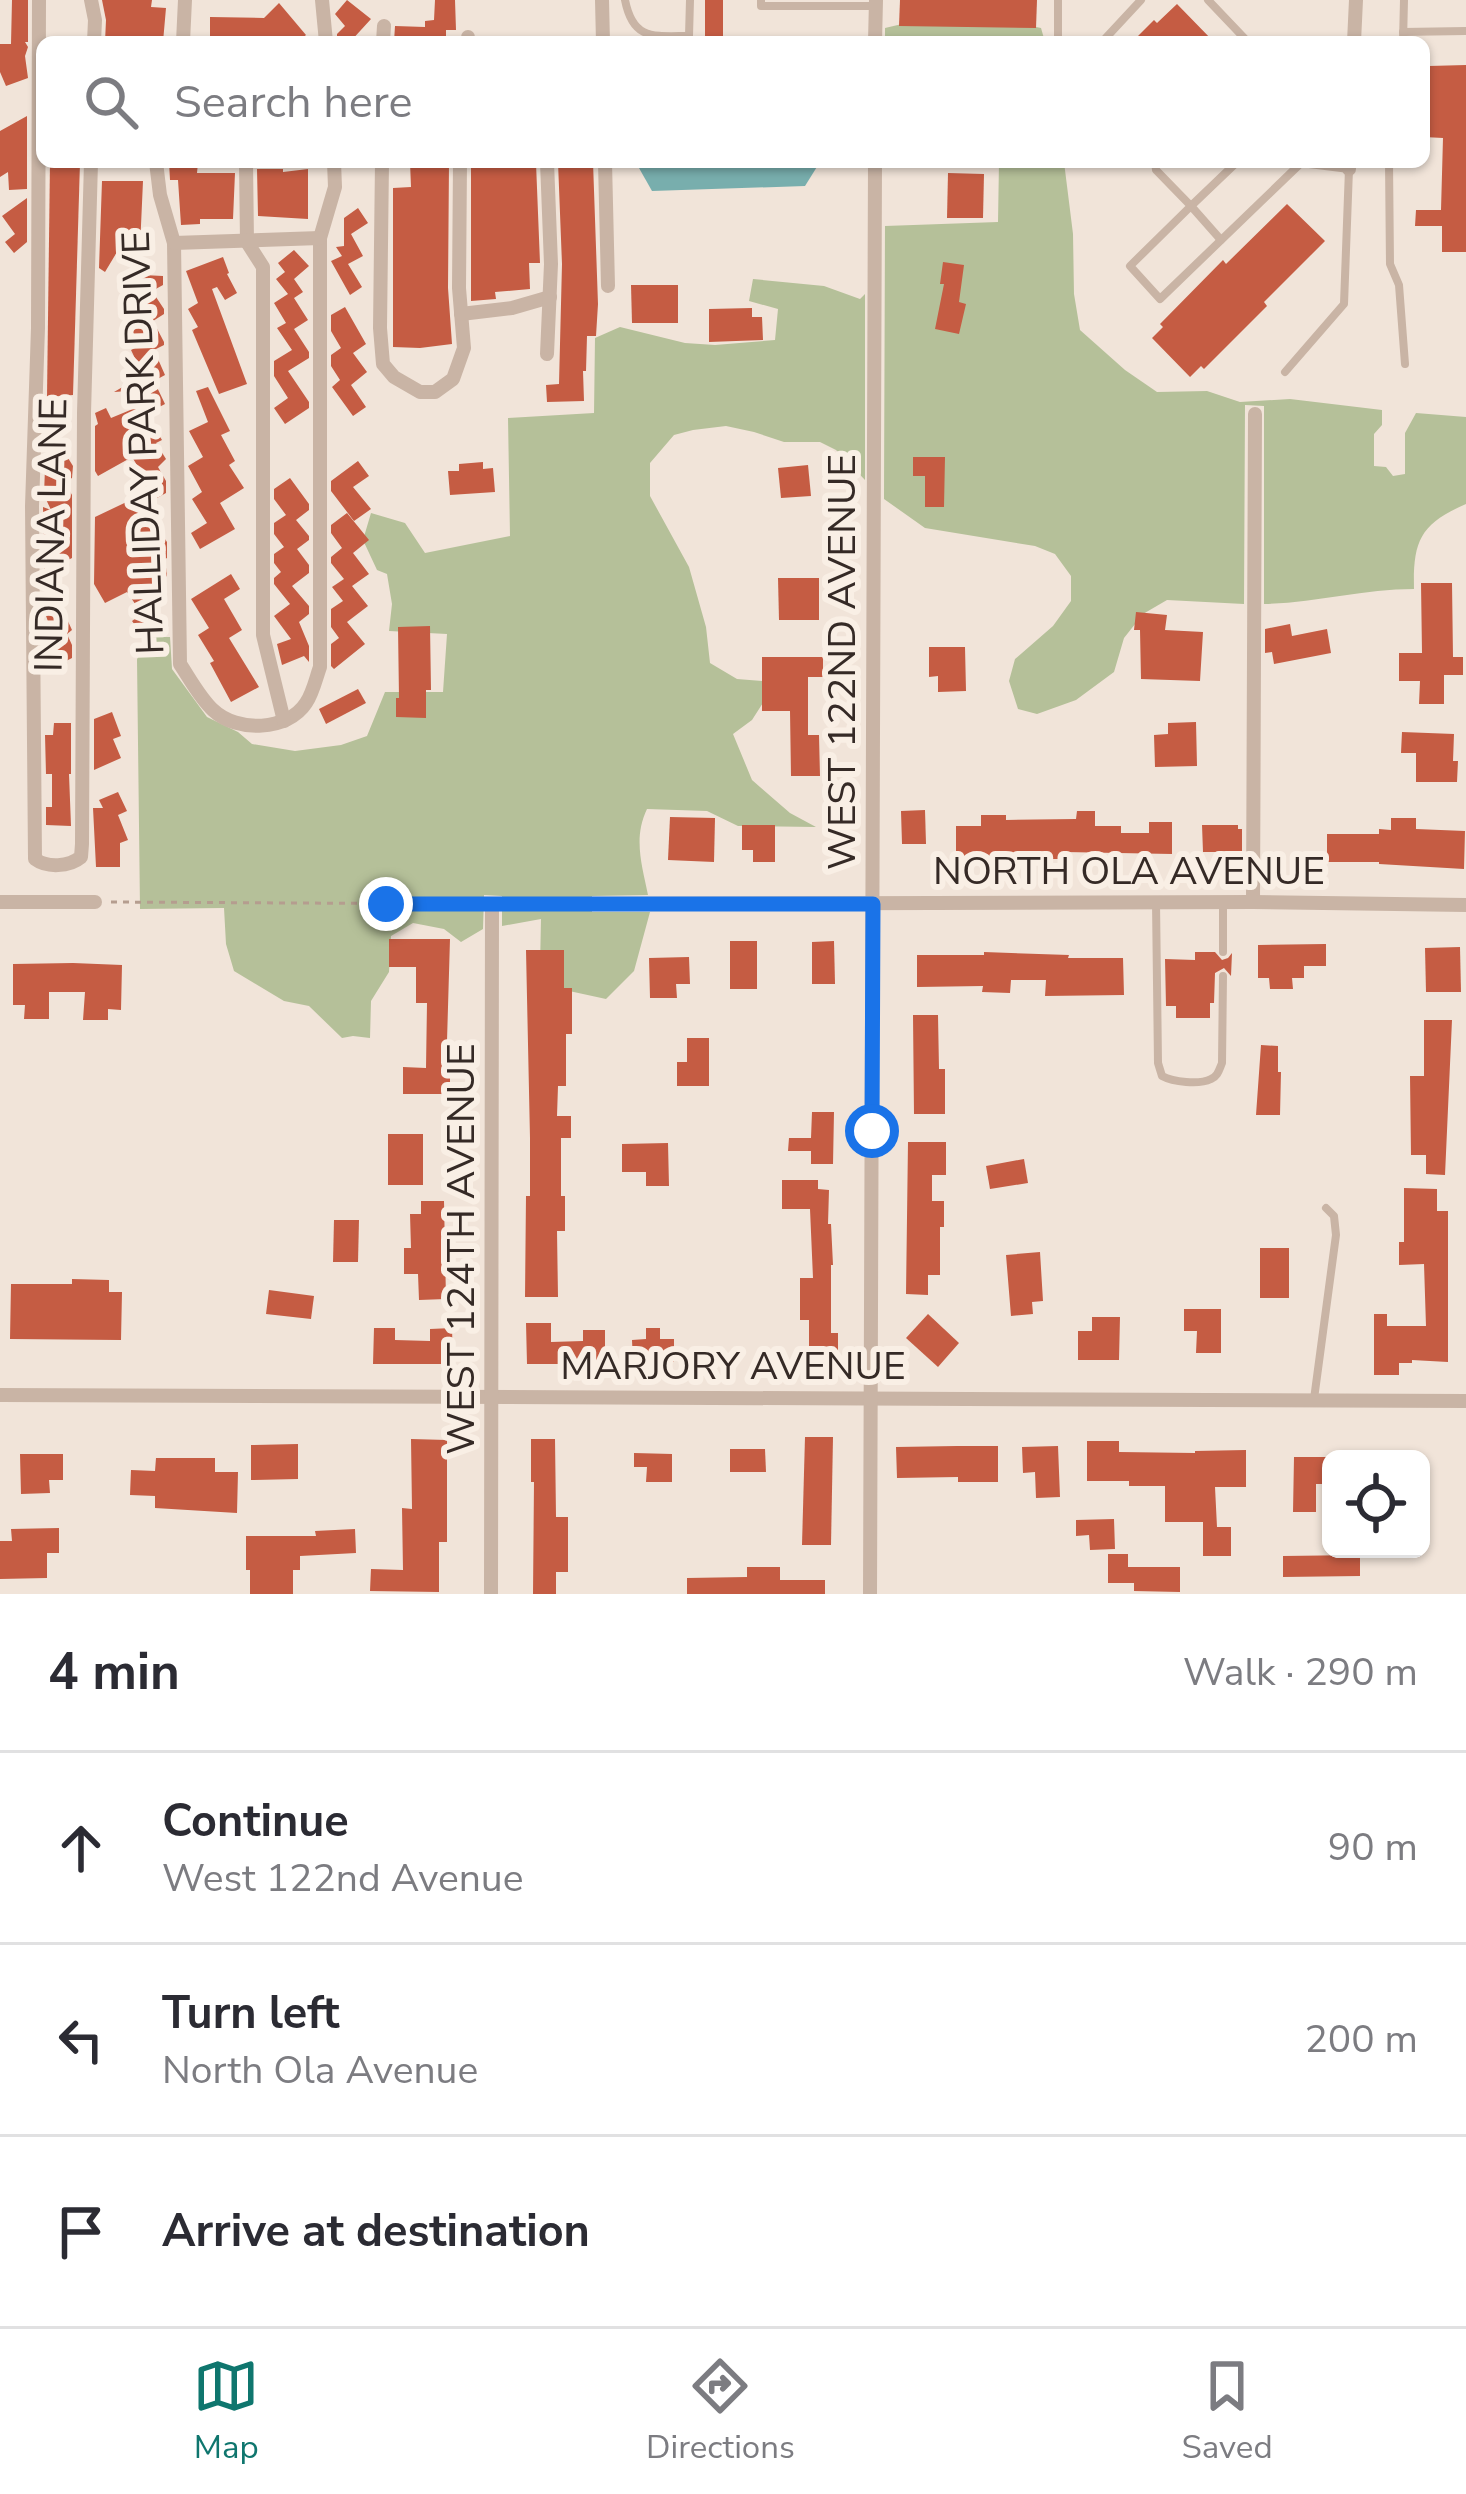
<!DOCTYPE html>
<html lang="en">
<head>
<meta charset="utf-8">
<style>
	body { margin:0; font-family:"Nunito Sans",sans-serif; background:#f7f7f7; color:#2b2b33 }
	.controls { position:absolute; right:36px; bottom:36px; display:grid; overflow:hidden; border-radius:18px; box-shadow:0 3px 9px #0004 }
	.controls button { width:108px; height:108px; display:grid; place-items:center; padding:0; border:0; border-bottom:3px solid #e1e1e2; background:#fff; color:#2b2b33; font:60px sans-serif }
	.stop { position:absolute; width:36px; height:36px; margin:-27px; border:9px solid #1a73e8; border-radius:50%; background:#fff }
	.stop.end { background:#1a73e8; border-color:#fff; box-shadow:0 3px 12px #0008 }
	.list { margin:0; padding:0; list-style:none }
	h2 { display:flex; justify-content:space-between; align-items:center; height:156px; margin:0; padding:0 48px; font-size:51px }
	h2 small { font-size:39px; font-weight:400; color:#7c7c81 }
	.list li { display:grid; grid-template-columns:78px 1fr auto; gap:36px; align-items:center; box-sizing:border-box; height:192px; padding:0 48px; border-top:3px solid #e1e1e2 }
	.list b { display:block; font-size:45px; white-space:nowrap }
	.list p { margin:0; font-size:39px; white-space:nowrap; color:#7c7c81 }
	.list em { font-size:39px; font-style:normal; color:#7c7c81 }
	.icon { flex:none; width:66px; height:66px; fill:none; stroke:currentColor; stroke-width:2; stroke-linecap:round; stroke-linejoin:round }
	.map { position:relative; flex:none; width:1466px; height:1594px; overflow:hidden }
	.search { position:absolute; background:#fff; box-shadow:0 3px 9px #0004; left:36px; right:36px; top:36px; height:132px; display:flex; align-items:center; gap:30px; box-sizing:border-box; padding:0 42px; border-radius:18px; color:#7c7c81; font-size:45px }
	.sheet { height:732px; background:#fff }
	nav { display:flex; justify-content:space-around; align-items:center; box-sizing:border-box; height:168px; border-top:3px solid #e1e1e2; background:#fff; font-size:33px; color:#7c7c81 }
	nav a { display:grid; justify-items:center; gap:6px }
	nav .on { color:#0f766e }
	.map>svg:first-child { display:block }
</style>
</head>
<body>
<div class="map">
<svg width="1466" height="1594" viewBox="0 0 1466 1594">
	<rect width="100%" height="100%" fill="#f1e4d9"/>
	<g fill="#b5c099">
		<polygon points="936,16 994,18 1041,28 1045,42 885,42 885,28"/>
		<path d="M999,162H1064L1073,234L1074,294L1080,330L1125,370L1157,392L1207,391L1240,402L1290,399L1382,410V425L1374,434V466L1386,467L1393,476L1405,474V433L1416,413L1466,417V504C1420,524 1413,541 1414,589C1363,589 1314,603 1264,604V406L1245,405L1244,604L1167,600L1143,614L1124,638L1114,672L1076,700L1037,714L1018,709L1009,681L1015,659L1053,626L1071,601V576L1055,554L1035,546L925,528L884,499L885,226L998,222Z"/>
		<path d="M753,279L824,286L860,299L865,294V480L836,450L820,442H784L754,432L726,426L693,430L674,435L650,463V496L689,567L706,627L710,663L737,679L762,681L770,692L752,720L733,734L752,780L790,813L816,827L738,826L707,811L647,809C633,838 642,865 648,895L592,896V912H650L634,971L606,999L560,989L540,967L541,919L502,926V896L484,895L483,929L461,942L444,929L413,923L391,936L389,972L371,1001L370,1038L353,1036L342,1038L309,1006L284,1001L234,971L226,944L224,908L140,909L137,659L153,637H170L172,669L207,717L238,732L252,744L295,751L341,745L367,736L385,692H443L447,634L389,631L392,604L387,574L377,570L363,540L371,513L405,523L425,553L510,536L508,418L594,413L595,338L620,327L685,343L715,345L775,340L778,309L749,301Z"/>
	</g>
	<polygon fill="#78aead" points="639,162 820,162 805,186 652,191 639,168"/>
	<g fill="#c55c43">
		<polygon points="12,0 28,0 28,42 25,42 28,47 25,56 28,78 6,86 0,72 0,44 11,44"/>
		<polygon points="102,0 152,0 151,7 166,8 163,42 105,42 106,20"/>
		<polygon points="347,0 371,19 350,42 337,42 337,34 345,26 335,14"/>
		<polygon points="435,0 455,0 456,30 446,30 446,40 394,42 395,26 425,27 425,21 434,20"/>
		<rect x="705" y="0" width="18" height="42"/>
		<polygon points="900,0 1037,0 1036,28 899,26"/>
		<polygon points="279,3 306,35 298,42 210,42 210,17 264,18"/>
		<polygon points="1177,4 1214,42 1132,42 1154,20 1157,23"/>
		<polygon points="1466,65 1466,252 1442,252 1442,226 1415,226 1416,210 1441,210 1443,138 1424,137 1429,66"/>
		<polygon points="27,116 27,189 9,190 8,172 0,177 0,131"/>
		<polygon points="50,162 80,162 73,395 47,397"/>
		<polygon points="169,162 198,163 197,173 235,173 233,219 200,219 200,224 181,225 178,180 170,180"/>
		<polygon points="410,162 449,162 448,288 452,344 420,348 393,347 393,188 411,187"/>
		<polygon points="471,162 536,163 540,263 529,263 530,289 495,292 496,299 471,301"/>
		<polygon points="558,162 593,162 598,304 596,336 587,336 586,371 583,371 584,401 547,402 546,385 559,384 562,264"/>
		<polygon points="257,169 283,169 283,172 308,169 308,219 258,216"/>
		<polygon points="948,173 984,174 983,218 947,218"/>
		<polygon points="102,181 143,181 139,270 143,275 163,276 163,285 152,291 164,309 164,314 153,321 164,342 164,345 154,350 165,375 154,381 165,404 146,414 162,440 156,443 166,459 158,467 166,481 166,493 157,498 132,457 98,476 95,471 95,426 98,424 95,413 106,408 111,418 140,406 133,394 142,390 114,392 143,375 131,350 141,345 128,325 142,317 130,294 138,289 123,242 105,272 99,268"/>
		<polygon points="27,198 27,242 14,253 5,242 15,234 2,216"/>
		<polygon points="1287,204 1325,241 1264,302 1267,306 1204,369 1201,366 1190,377 1152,338 1163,327 1160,324 1223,260 1226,264"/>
		<polygon points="358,208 368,223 351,234 363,256 348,264 362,287 350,295 331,261 342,256 336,247 344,246 344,218"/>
		<polygon points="294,250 309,266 294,279 303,292 294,298 308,320 294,329 309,352 309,358 288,371 309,402 309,408 285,424 274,408 288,398 274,376 274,361 292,350 277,328 286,323 274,303 288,294 276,279 285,272 278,263"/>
		<polygon points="223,257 229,273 227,274 237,293 225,300 217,287 212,289 247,384 219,394 192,330 198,327 188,309 198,303 186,271"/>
		<polygon points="943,262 964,265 959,302 966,304 959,334 935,329 944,284 940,284"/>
		<polygon points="631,285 678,285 678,323 632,323"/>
		<polygon points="345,307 366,344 353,353 367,372 351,385 366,407 353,416 332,387 340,380 331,366 331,355 341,348 331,331 331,315"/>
		<polygon points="752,308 752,317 762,317 763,340 709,342 709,309"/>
		<polygon points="208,387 230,431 221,435 235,461 229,465 244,488 220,503 235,529 200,549 191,533 207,523 192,499 202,492 188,466 203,457 189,431 208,422 196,391"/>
		<polygon points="913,457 945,457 944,507 925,507 925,476 913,476"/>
		<polygon points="68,458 73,466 72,478 65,482 72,495 72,558 44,572 44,556 50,554 44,542 43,507 51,510 44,495 45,468"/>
		<polygon points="358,461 369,476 353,487 371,509 354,521 331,491 331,481"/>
		<polygon points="483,462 483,469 493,468 495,492 450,495 448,471 459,471 459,464"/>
		<polygon points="808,465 811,496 781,498 778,468"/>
		<polygon points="290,478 309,504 309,510 296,520 309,536 309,540 297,549 309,565 309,573 292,586 309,606 309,614 299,622 309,646 309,662 304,656 282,665 277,644 291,639 274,616 290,604 274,584 274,578 281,572 274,563 274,554 284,547 274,534 274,523 286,515 274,499 274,489"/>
		<polygon points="137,497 167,542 167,558 165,559 167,576 145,592 162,616 140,632 132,621 142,614 127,592 105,603 94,584 95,517"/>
		<polygon points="347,513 369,540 353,553 369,574 352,586 368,606 347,622 365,644 334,669 331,666 331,644 339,638 331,627 331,609 343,601 332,587 344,579 331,563 331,557 342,548 331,533 331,525"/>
		<polygon points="231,574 240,589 224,599 242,630 229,638 259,687 231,702 210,663 214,661 198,635 209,628 191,599"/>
		<polygon points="778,578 819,578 819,620 779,620"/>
		<polygon points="1421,583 1452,583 1453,657 1463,657 1463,675 1444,675 1444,704 1419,704 1420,681 1399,681 1399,653 1422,653"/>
		<polygon points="60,604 72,630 67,634 72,645 72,658 60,664 47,635 52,633 44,610"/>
		<polygon points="1136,612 1167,615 1165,630 1203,632 1200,681 1141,679 1140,630 1134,630"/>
		<polygon points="1290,624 1292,636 1327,629 1331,653 1274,664 1272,652 1265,653 1265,629"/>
		<polygon points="430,626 431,690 426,690 426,718 396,717 396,698 399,698 398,627"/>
		<polygon points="929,647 965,647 966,691 938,692 938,676 929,677"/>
		<polygon points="762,657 823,657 823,677 808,677 808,735 819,735 820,776 791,776 790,711 762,711"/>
		<polygon points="358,689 366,703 326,724 319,709"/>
		<polygon points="112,712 121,736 113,739 121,758 94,770 94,719"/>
		<polygon points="1196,722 1197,766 1155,767 1154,735 1168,734 1168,723"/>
		<polygon points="54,723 71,723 71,774 69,774 71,826 46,825 46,807 52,807 52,774 46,774 45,735 53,735"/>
		<polygon points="1402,732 1454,734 1453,761 1458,761 1457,782 1416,782 1416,753 1401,753"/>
		<polygon points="118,792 127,811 118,815 128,840 120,843 120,867 96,867 93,808 103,808 99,800"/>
		<polygon points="925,810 926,844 902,844 901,811"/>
		<polygon points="1077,811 1095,811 1095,826 1121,826 1121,833 1149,833 1149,822 1172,822 1172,854 1065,852 1065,859 956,859 956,826 981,826 981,815 1006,815 1006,820 1076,819"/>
		<polygon points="670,817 715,818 714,862 668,860"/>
		<polygon points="1391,818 1416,818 1416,829 1465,831 1464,869 1379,864 1379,862 1327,862 1327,834 1379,834 1379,829 1391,830"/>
		<polygon points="742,825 775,825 775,862 753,862 753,850 742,850"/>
		<polygon points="1202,825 1238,825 1238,829 1242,829 1242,852 1203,852"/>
		<polygon points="389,939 450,939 447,1041 450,1041 450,1094 403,1094 403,1067 426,1068 427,1003 416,1003 416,967 389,967"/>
		<rect x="730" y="941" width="27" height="48"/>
		<polygon points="834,941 835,984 812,984 812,942"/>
		<polygon points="1326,944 1326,966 1304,966 1304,978 1292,978 1293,989 1270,989 1269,978 1258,978 1258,945"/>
		<polygon points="1460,947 1461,992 1426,992 1425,948"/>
		<polygon points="526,950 564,950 564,988 572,988 572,1034 566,1034 566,1086 558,1086 557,1116 571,1116 571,1138 561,1138 561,1196 565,1196 565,1231 557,1231 558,1297 525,1297 526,1196 530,1196 530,1138"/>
		<polygon points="984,952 1069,955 1068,958 1123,958 1124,995 1045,996 1046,980 1011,980 1010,993 982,992 983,986 917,987 917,955 984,955"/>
		<polygon points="1195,952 1215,952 1222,960 1228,958 1232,953 1231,976 1224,968 1215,973 1214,1003 1210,1003 1210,1018 1176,1018 1176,1006 1166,1006 1165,959 1195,960"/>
		<polygon points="689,957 690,984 676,984 677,998 650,998 649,958"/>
		<polygon points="73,963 122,965 121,1010 108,1009 108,1020 83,1020 85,992 49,992 49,1019 24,1019 25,1005 13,1005 13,964"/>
		<polygon points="913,1015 938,1015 939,1069 945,1069 945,1114 914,1114"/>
		<polygon points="1424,1020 1452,1020 1445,1175 1426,1174 1426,1155 1411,1155 1410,1076 1424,1076"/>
		<polygon points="687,1038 709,1038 709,1086 677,1086 677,1062 687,1062"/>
		<polygon points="1261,1045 1278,1046 1278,1072 1281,1072 1280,1115 1256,1115"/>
		<polygon points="812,1112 834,1112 833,1164 811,1164 811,1151 788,1151 789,1138 811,1138"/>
		<rect x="388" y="1134" width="35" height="51"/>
		<polygon points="908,1142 946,1142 946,1175 932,1175 932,1201 944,1201 944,1227 940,1227 940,1275 928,1275 928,1295 906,1294"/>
		<polygon points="668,1143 669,1186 646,1186 646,1172 622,1172 622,1144"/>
		<polygon points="1024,1159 1028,1183 990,1189 986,1166"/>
		<polygon points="782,1180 818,1180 818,1189 829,1190 828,1224 831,1224 833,1265 831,1265 831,1333 838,1333 838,1372 809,1372 809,1320 800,1320 800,1278 813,1278 810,1209 782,1209"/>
		<polygon points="1404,1188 1437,1189 1437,1211 1448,1211 1448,1362 1412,1360 1412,1363 1399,1363 1399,1375 1374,1375 1374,1314 1387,1314 1387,1326 1426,1326 1424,1264 1399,1265 1399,1242 1404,1242"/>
		<polygon points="421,1201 444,1201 446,1299 419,1300 418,1274 404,1274 404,1248 411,1248 410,1214 421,1214"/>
		<polygon points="334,1220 359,1220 358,1262 333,1262"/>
		<rect x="1260" y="1248" width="29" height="50"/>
		<polygon points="1040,1252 1043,1301 1032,1302 1033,1314 1011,1316 1006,1255"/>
		<polygon points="72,1279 109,1280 109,1292 122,1292 121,1340 10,1339 11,1284 72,1284"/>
		<polygon points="269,1290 314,1296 311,1319 266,1314"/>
		<polygon points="1184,1309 1221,1309 1221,1353 1196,1353 1197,1331 1184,1331"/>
		<polygon points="928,1314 959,1343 938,1367 906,1338"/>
		<polygon points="1092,1317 1120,1317 1119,1360 1078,1360 1078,1331 1092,1331"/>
		<polygon points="526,1323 551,1323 551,1342 583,1341 583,1330 605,1330 605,1364 527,1364"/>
		<polygon points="374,1328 395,1328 395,1340 430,1341 430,1329 452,1328 453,1364 373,1364"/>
		<polygon points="646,1328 660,1328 660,1339 674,1339 674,1362 633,1362 632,1340 646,1339"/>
		<polygon points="805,1437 833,1437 831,1545 802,1545"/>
		<polygon points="411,1439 447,1440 447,1542 439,1542 439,1592 370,1591 371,1569 403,1570 402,1508 412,1509"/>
		<polygon points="531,1439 555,1439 556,1517 568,1517 568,1572 556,1572 556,1594 533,1594 534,1482 531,1482"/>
		<polygon points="1087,1441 1119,1441 1119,1452 1195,1453 1195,1451 1246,1450 1246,1487 1215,1487 1217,1527 1231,1527 1231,1556 1203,1556 1203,1522 1165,1522 1165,1486 1129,1486 1129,1481 1087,1481"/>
		<polygon points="298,1444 298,1479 251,1480 251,1445"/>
		<polygon points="957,1446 998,1446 998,1482 958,1482 958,1477 897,1478 896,1447"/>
		<polygon points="1058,1446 1060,1497 1036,1498 1035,1472 1023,1473 1022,1447"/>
		<polygon points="730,1449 765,1449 766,1472 730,1472"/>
		<polygon points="634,1453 672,1454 672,1482 646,1482 647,1467 634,1467"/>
		<polygon points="20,1454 63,1454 63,1480 49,1480 50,1493 21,1494"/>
		<polygon points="1294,1457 1331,1457 1331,1484 1316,1484 1316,1512 1293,1512"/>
		<polygon points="156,1458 215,1458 215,1472 238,1472 237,1513 155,1508 155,1496 130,1495 131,1470 155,1471"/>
		<polygon points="1114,1519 1115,1549 1090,1550 1089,1535 1076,1536 1076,1520"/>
		<polygon points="59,1528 59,1553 47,1553 47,1578 0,1579 0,1541 12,1541 11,1529"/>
		<polygon points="355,1529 356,1553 300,1556 300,1570 293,1570 293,1594 250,1594 250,1570 246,1570 246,1536 316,1536 315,1531"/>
		<polygon points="1108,1554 1128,1554 1128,1567 1180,1567 1180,1592 1134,1591 1134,1583 1108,1583"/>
		<polygon points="1360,1555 1360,1576 1283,1577 1283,1556"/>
		<polygon points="747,1567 780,1567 780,1580 825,1580 825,1594 687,1594 687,1578 747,1577"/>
	</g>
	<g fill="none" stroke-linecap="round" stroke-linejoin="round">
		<g stroke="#b59d8f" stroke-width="3" stroke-dasharray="6 6" stroke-linecap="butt">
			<polyline points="111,902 479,904"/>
			<polyline points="507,904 587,904"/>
		</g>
		<g stroke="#c9b4a5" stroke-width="8">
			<path d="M625,0C633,41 654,36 689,36L690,0"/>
			<polyline points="761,0 761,6 876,6"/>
			<polyline points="1058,0 1058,42"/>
			<polyline points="1208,0 1248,42"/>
			<polyline points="1403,32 1466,31"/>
			<polyline points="1102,42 1141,0"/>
			<polyline points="1403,42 1404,0"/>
			<polyline points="1155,162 1156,170 1191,206 1130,266 1160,299 1301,163 1349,169 1344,304 1285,372"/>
			<polyline points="1389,162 1390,264 1399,285 1405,364"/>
			<polyline points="1221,240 1191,206 1237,162"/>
			<path d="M1156,902L1158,1063L1162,1076C1173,1082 1199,1085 1211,1079C1218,1076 1219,1070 1222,1063L1223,976"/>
			<polyline points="1223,904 1223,952"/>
			<polyline points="1314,1399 1336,1235 1334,1216 1326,1208"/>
		</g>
		<g stroke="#c9b4a5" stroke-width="14">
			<path d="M39,0L38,328L32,506L35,859C47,868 69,867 81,857L82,844L84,413L91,162"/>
			<polyline points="91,0 95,20 94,42"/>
			<polyline points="322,0 326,42"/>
			<polyline points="602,0 603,42"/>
			<polyline points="468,37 468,42"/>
			<polyline points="183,42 185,0"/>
			<polyline points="383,42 384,26"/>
			<polyline points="875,42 876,0"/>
			<polyline points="1354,42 1356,0"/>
			<path d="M156,162L160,195L174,243L180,664C190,679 200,698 213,710C237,733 288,731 306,703C313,693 316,678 320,667V238L335,187L334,162"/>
			<polyline points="246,162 247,242 263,267 263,635 284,721"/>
			<polyline points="382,162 380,328 383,364 394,377 420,392 435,392 453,379 464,348 459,288 460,162"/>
			<polyline points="605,162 608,286"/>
			<polyline points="1349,169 1349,162"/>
			<polyline points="174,243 320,238"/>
			<polyline points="461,314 512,308 550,297"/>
			<polyline points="547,354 551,264 547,162"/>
			<polyline points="0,902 95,902"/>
			<polyline points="1253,902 1255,414"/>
			<polyline points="601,904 1253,902 1466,905"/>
			<polyline points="0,1395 1466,1401"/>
			<polyline points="491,1594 492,904"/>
			<polyline points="870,1594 875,162"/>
		</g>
	</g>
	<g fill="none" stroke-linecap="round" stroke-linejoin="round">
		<polyline stroke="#1a73e8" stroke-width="15" points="386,904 873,904 872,1131"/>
	</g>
	<g text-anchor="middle" stroke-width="12" stroke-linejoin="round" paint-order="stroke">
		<g font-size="39" fill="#352a26" stroke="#f9efe5">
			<text transform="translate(142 443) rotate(-92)" y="14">HALLIDAY PARK DRIVE</text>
			<text transform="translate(50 535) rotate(-89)" y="14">INDIANA LANE</text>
			<text transform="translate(841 662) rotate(-90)" y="14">WEST 122ND AVENUE</text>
			<text x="1129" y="884">NORTH OLA AVENUE</text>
			<text transform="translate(460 1249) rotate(-90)" y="14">WEST 124TH AVENUE</text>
			<text x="733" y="1379">MARJORY AVENUE</text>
		</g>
	</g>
</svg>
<div class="controls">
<button><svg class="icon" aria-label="locate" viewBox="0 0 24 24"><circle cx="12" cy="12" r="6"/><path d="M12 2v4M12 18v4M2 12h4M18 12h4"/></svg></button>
</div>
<div class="stop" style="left:872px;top:1131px"></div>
<div class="stop end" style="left:386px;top:904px"></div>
<div class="search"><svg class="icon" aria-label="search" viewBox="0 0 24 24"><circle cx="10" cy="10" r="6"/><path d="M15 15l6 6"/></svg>Search here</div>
</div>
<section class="sheet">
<h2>4 min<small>Walk · 290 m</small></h2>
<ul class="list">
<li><svg class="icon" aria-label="ahead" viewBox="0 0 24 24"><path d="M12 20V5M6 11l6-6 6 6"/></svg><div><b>Continue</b><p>West 122nd Avenue</p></div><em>90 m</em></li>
<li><svg class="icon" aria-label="left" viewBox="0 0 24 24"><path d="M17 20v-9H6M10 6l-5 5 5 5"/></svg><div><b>Turn left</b><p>North Ola Avenue</p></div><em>200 m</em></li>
<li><svg class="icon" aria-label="arrive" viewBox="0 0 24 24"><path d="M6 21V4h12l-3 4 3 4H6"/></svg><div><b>Arrive at destination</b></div></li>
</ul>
</section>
<nav>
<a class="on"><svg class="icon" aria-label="map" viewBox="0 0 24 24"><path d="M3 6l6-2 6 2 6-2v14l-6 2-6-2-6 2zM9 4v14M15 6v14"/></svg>Map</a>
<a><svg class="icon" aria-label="directions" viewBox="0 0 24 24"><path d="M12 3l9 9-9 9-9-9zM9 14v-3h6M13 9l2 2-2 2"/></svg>Directions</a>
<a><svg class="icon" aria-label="saved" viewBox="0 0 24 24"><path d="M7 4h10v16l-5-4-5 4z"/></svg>Saved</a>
</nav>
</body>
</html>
